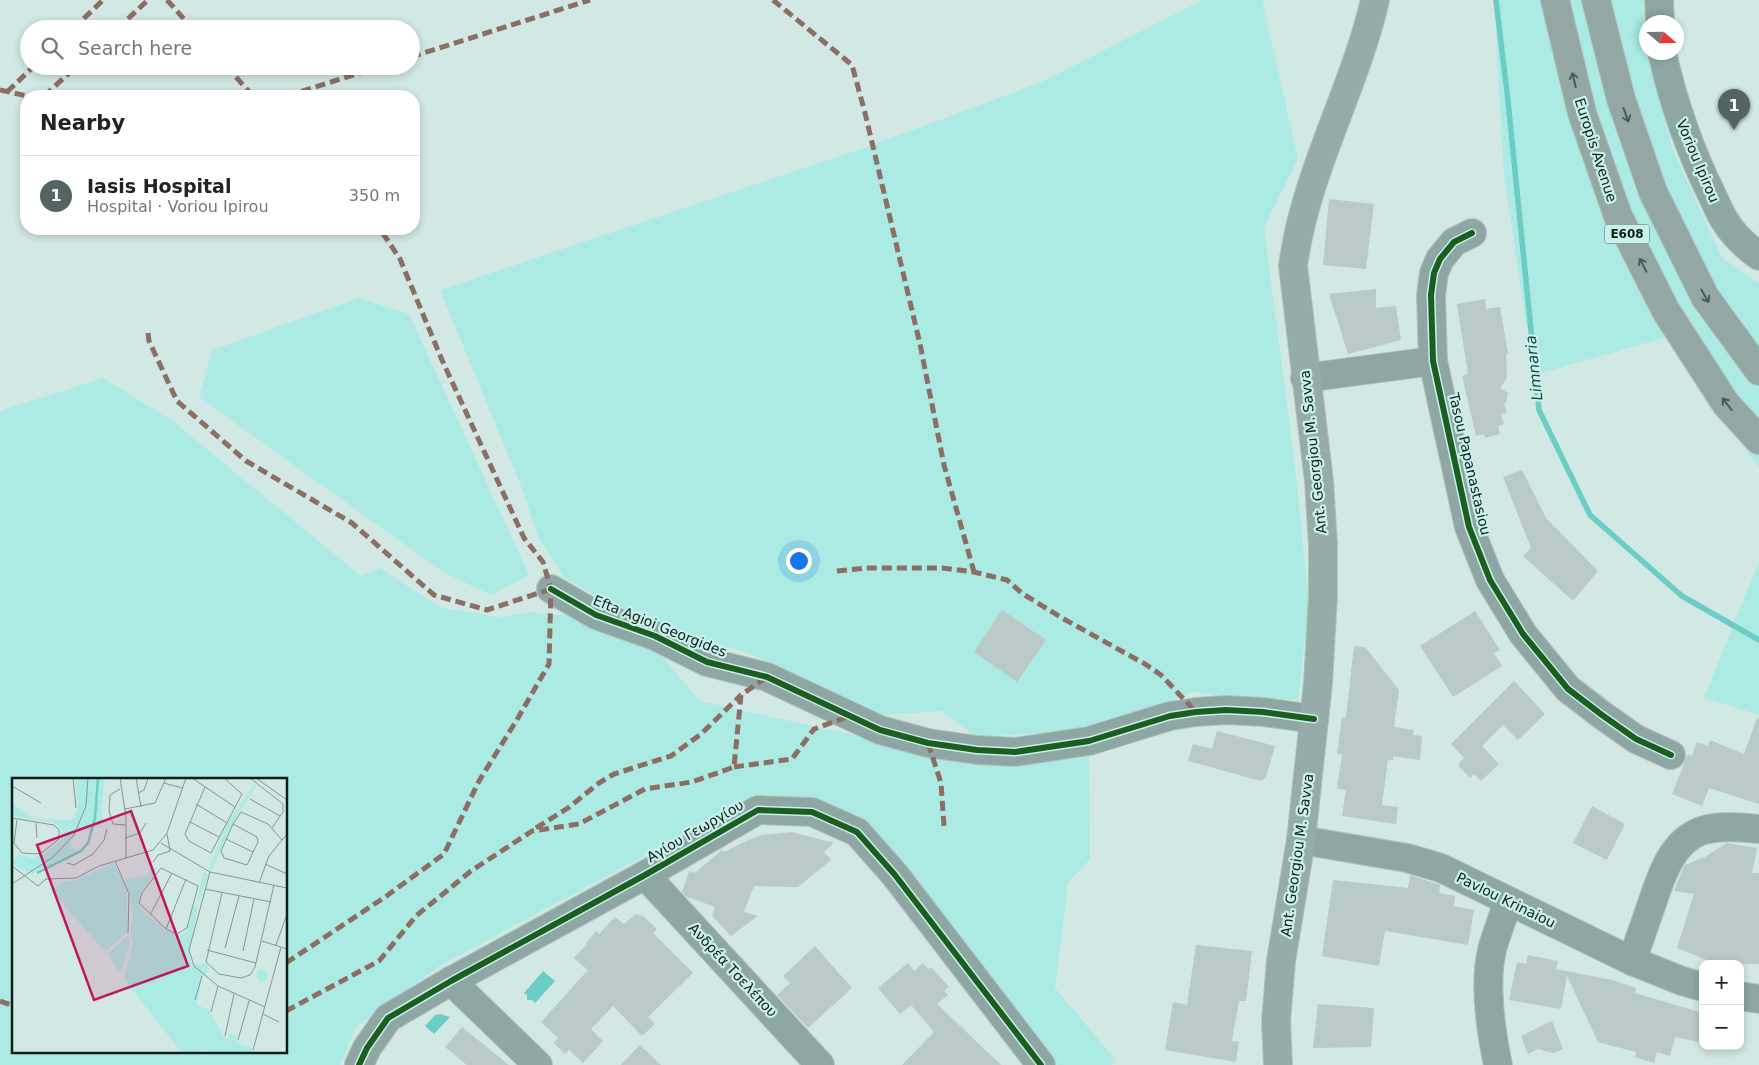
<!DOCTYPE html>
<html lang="en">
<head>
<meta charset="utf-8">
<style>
	body { margin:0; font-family:"DejaVu Sans",sans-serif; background:#f2f2f2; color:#222 }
	.controls { position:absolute; right:15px; bottom:15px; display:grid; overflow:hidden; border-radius:10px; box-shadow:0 2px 8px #0003 }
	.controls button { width:45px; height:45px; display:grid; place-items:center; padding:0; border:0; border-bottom:1px solid #e0e0e0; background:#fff; color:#222; font:25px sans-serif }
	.compass { position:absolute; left:1639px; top:15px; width:45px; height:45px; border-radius:50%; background:#fff; box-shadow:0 2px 8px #0003; rotate:110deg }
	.you { position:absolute; left:798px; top:560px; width:18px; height:18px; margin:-12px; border:4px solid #fff; border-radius:50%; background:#1a73e8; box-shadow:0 0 0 8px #1a73e833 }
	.badge { display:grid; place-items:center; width:32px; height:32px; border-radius:50%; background:#536462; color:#fff; font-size:16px; font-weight:700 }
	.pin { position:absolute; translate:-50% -41px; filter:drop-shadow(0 1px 2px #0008) }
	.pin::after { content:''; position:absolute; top:26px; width:18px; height:15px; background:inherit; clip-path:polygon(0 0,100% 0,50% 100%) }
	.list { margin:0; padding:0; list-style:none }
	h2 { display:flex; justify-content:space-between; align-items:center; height:65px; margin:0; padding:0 20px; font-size:21px }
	h2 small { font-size:16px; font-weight:400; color:#767676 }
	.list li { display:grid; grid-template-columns:32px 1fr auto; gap:15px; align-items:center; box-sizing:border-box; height:80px; padding:0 20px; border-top:1px solid #e0e0e0 }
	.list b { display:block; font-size:19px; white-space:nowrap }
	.list p { margin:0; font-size:16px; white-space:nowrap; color:#767676 }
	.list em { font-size:16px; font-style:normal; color:#767676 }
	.icon { flex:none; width:28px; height:28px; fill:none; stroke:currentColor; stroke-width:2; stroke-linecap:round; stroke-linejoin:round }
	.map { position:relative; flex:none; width:1759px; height:1065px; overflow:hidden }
	.search { position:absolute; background:#fff; box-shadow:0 2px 8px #0003; left:20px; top:20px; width:400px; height:55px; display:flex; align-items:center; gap:12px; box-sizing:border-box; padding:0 18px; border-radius:28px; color:#767676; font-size:19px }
	.panel { position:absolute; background:#fff; box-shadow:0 2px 8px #0003; left:20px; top:90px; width:400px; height:145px; border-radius:20px }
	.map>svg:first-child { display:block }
</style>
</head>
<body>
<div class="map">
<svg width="1759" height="1065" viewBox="0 0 1759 1065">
	<rect width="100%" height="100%" fill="#d2e8e5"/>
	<g fill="#abebe4" fill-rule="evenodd">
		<polygon points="1203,0 1262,0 1298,159 1264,227 1296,475 1309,603 1298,700 1238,698 1193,692 1146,711 1063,732 976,737 942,711 883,715 751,654 626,614 564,577 538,537 523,491 440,290 861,149 1037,84"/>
		<polygon points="1494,0 1644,0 1643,36 1672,148 1722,258 1759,283 1759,468 1667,337 1534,375 1504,175"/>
		<polygon points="359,298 409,314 529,575 491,595 443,572 199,397 212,350"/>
		<path d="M103,378L173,421L361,576L380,568L441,608L500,617L529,612L573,616L654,647L700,701L924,751L1089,752L1090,859L1068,883L1055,988L1115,1059L1112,1065H1057L863,827L750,799L441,965L356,1027L340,1065H0V411ZM14,779H286V1051H14Z"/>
		<polygon points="1759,562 1759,715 1704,698"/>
	</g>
	<g fill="#6ccdc4">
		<polygon points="543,971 555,981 535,1003 532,1000 527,1000 527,995 524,993"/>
		<polygon points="440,1014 450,1017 434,1034 425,1026 435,1015"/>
	</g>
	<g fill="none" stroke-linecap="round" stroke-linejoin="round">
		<polyline stroke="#6ccdc4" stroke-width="5.5" points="1496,0 1508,101 1539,410 1590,515 1682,596 1759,640"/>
	</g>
	<g fill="#b9cac8">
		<polygon points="1329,199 1374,204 1366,269 1323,265"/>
		<polygon points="1376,289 1376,308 1396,306 1401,340 1348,354 1329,294"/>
		<polygon points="1485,299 1486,309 1500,307 1508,353 1506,354 1507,378 1500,388 1508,393 1506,403 1504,403 1507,413 1501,414 1504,424 1498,426 1500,434 1485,438 1484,434 1476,436 1462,376 1468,374 1457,304"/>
		<polygon points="1522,470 1546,518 1598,571 1573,601 1523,556 1531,548 1503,477"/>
		<polygon points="1002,610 1046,640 1017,682 974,652"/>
		<polygon points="1475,611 1500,650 1494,653 1502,666 1453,697 1420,646"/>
		<polygon points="1354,646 1365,647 1399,690 1394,727 1414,730 1413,735 1422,736 1420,760 1393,756 1393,760 1388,760 1382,805 1398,807 1396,824 1342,816 1346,790 1337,789 1342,754 1337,754 1342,717 1346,717"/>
		<polygon points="1514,681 1545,714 1518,740 1503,725 1482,746 1499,764 1481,781 1474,774 1470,778 1458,765 1464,758 1451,744"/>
		<polygon points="1757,718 1759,718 1759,804 1709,788 1702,806 1672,794 1688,754 1692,756 1697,742 1708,746 1710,740 1744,754"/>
		<polygon points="1217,731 1275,746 1266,777 1261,781 1188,761 1193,744 1212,749"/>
		<polygon points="1592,806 1625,824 1607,860 1573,843"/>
		<polygon points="792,832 834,843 824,852 831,860 798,887 754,886 744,912 758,916 731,936 712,916 715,907 685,896 682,892 689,871 695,873 722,850 724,852 751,839 762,835"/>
		<polygon points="1727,843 1757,848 1752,873 1759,873 1759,964 1716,964 1677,948 1694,894 1674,891 1682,870 1685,865 1705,857"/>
		<polygon points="1410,875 1440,885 1439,893 1455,896 1454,906 1474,910 1468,945 1385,931 1379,966 1322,956 1333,880 1408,888"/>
		<polygon points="636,914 643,916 657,929 653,933 693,973 648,1017 655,1024 642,1036 613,1006 591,1029 603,1041 583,1063 569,1050 565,1054 554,1043 558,1038 541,1022 588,970 574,958 587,944 586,943 596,931 599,934 615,917 624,924"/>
		<polygon points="1196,945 1252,951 1246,1001 1239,1001 1232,1041 1239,1042 1236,1062 1165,1050 1173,1002 1187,1005"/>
		<polygon points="815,946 852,988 808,1028 777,995 790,983 783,976"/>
		<polygon points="1528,955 1558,961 1556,969 1612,980 1636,988 1635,993 1703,1013 1703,1043 1675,1037 1670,1056 1657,1052 1654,1063 1635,1057 1636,1052 1598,1042 1567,976 1561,1009 1509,1000 1517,962 1526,964"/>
		<polygon points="908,963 914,971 923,963 928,969 931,967 949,987 944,991 948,995 937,1004 1001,1065 902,1065 934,1032 911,1005 900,1014 878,988"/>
		<polygon points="1318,1004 1374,1008 1371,1047 1313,1048"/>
		<polygon points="1552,1021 1563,1049 1553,1053 1538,1049 1528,1054 1521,1036"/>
		<polygon points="462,1027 509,1065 467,1065 445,1047"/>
		<polygon points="640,1045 661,1065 621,1065"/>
	</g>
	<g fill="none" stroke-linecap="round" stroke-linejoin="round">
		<g stroke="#b1c2bf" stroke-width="30">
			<g id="minor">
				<polyline points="1659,0 1660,22"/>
				<path d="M1662,52C1673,102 1690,151 1713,197C1717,206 1721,216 1727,224C1735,237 1747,247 1759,256"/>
				<polyline points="1472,233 1454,242 1440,259 1434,273 1431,295 1433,361 1469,527 1490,580 1523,634 1568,689 1602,715 1636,739 1671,755"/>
				<polyline points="1305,378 1433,361"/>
				<polyline points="551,589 596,615 655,636 707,662 767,677 880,730 928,743 977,750 1015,752 1089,741 1170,716 1196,712 1226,710 1263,712 1314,719"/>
				<polyline points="1301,840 1407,858 1441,868 1632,961 1682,981 1703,987"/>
				<polyline points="645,875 820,1065"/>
				<path d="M1632,961C1638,944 1644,926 1650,909C1660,881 1669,843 1701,831C1718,825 1741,827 1759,829"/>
				<polyline points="451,981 538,1065"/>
				<polyline points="1740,996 1759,999"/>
				<polyline points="359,1065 367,1048 388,1018 451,981 645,875 758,810 812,812 857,832 895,875 1041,1065"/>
				<path d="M1498,1065C1491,1032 1484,983 1492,950C1496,934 1503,918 1508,902"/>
			</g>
		</g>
		<g stroke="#b1c2bf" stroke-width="30">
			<path id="major" d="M1278,1065L1276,1021L1281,961L1301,840L1318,683L1323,595V545L1319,481L1293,266C1305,173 1354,91 1375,0"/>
		</g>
		<g stroke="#b1c2bf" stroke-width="30">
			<g id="highway">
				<polyline points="1555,0 1582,113 1618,216 1666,311 1726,404 1759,440"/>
				<polyline points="1596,0 1621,99 1653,192 1705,297 1759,371"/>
			</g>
		</g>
		<use href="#minor" stroke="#8ea7a4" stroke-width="28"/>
		<use href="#major" stroke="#96acaa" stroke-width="28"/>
		<use href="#highway" stroke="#93a8a5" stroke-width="28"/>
		<g stroke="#8d6e63" stroke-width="5" stroke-dasharray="10 5" stroke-linecap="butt">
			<polyline points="167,0 193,29"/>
			<polyline points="773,0 852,65 865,113 920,344 944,465 974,572"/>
			<polyline points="73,29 103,0"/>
			<polyline points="117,29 148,0"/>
			<polyline points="411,57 590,0"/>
			<polyline points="226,66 253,96"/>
			<polyline points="0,90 27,96"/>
			<polyline points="7,92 34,66"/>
			<polyline points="44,96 77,66"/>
			<polyline points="287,96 382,66"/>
			<polyline points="148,333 149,341 177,401 246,461 352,523 434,595 487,610 551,589"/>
			<polyline points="837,571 866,568 942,568 974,572 1007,580 1023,594 1062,618 1145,664 1161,675 1196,712"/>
			<polyline points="928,743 941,783 944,826"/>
			<polyline points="734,767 792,759 814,729 850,716"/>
			<polyline points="536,828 568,808 599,783 614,774 671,756 701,734 741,695"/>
			<polyline points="286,963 385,897 444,854 479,781 518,718 549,664 551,589 543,562 524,538 442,360 400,259 380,229"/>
			<polyline points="0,1001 14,1006"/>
			<polyline points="286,1011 379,961 416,916 471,871 532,831 579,824 645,789 692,782 734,767 741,695 767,677"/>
		</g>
		<g stroke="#caf0eb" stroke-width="9">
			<g id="cycleway">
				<polyline points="1472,233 1454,242 1440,259 1434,273 1431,295 1433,361 1469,527 1490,580 1523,634 1568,689 1602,715 1636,739 1671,755"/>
				<polyline points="551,589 596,615 655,636 707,662 767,677 880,730 928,743 977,750 1015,752 1089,741 1170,716 1196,712 1226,710 1263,712 1314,719"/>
				<polyline points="359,1065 367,1048 388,1018 451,981 645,875 758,810 812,812 857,832 895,875 1041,1065"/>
			</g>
		</g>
		<use href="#cycleway" stroke="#1b5e20" stroke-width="6"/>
	</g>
	<defs><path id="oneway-shaft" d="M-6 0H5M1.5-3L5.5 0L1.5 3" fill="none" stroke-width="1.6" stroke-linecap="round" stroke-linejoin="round" transform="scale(1.25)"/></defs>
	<g stroke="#4a5c5a">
		<use href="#oneway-shaft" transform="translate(1574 80) rotate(-103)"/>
		<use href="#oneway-shaft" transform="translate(1626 115) rotate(71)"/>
		<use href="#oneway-shaft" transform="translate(1643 265) rotate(-117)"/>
		<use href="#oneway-shaft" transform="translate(1705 296) rotate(60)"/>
		<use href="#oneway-shaft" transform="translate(1727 404) rotate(-128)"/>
	</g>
	<g text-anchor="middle" stroke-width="4.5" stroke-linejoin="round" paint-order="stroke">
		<rect fill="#caf0eb" stroke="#475c5a" stroke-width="1" x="1604.5" y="224.5" width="45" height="19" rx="4"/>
		<g font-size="12" font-weight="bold" fill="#0f1d1c">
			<text x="1627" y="238">E608</text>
		</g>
		<g font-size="14" fill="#0f1d1c" stroke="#caf0eb">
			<text transform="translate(1596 150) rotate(72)" y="5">Europis Avenue</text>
			<text transform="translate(1698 161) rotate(67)" y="5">Voriou Ipirou</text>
			<text transform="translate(1313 452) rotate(-96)" y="5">Ant. Georgiou M. Savva</text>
			<text transform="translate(1470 464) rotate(77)" y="5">Tasou Papanastasiou</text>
			<text transform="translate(660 626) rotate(22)" y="5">Efta Agioi Georgides</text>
			<text transform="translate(695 831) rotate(-30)" y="5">Αγίου Γεωργίου</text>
			<text transform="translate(1297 855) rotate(-82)" y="5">Ant. Georgiou M. Savva</text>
			<text transform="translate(1506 900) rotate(26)" y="5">Pavlou Krinaiou</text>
			<text transform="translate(733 970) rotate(47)" y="5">Ανδρέα Τσελέπου</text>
		</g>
		<g font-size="15" font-style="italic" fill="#104843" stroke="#caf0eb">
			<text transform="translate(1534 368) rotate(-96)" y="5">Limnaria</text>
		</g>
	</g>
	<g transform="translate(12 778)">
		<rect width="275" height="275" fill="#d2e8e5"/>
		<path d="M63,0H92L89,49H69L58,64L66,75L49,84L21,95L7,90L0,85L6,76L21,80L32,76L49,62L50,52L42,45L0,38V25L22,41L60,42L66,29ZM242,6L244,8L219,47L200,92L197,91L215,46ZM102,85L115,112V154L93,174L39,112L54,103H61ZM139,90H145L127,119L128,130L153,152L167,158L175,153L182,128L186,127L177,177L180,187L194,185L197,191L190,200L185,227L197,232L212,259L216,261L217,256L225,259L224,264L239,270L240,275H200L188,270L191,275H170L112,201L121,164L118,152L121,138L118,117L113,102L135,97ZM192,93L196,97L187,123L185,120ZM116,157L118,165L110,192H106L96,176ZM244 197a6 6 0 1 1 12 0a6 6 0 1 1-12 0Z" fill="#abebe4"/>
		<path fill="none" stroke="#6ccdc4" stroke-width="2.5" d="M25,95L69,73L76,65L83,40L86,0"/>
		<path fill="none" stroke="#849795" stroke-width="1" d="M61,0L64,30M108,0L114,39V80M124,0L129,29M180,0L223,29M238,0L271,26V34L260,50M244,0L275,22M152,5L170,10M0,8L29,25M193,9L173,56L177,63L199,75L230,16L212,0M108,11L98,17L97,33L101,46L114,47M126,15L132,12L136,0M238,21L268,38M184,26L215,45M113,31L143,25L154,0M0,40L42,47L47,52V61L28,76L10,75L2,65L5,42M178,44L207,59M24,45L25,60M221,46L245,59L246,64L235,87L212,80L209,73L221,46L229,34L256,46L270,62M155,56L158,73M113,60L128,55L134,45M214,61L241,74M149,65L198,94L275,110M103,83L117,116L116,155M141,84L146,77L158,73M55,85L62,87L81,76L92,62L95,51M253,86L275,96M0,88L26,108M149,90L186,108L175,150L165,156L154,151L127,125L130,115ZM198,94L177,172L182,188L206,208L253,229M247,105L257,78L275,56M0,106L41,79L62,57L74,28L76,0M26,108L34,101L64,100L87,88L141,72L155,55L174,0M193,111L259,124M210,115L194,184L207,196L229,200L238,197L243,189L262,107M138,137L160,95M154,151L174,101M250,163L275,171M264,167L275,136M213,170L227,118M195,172L244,185M231,173L242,121M183,222L190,198M199,234L206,208M251,236L267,244M213,258L222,216M226,262L237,223M241,272L269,169"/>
		<path fill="#c2185b" fill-opacity="0.15" stroke="#c2185b" stroke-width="2.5" d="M119,33L176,188L82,222L25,67Z"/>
		<rect width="275" height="275" fill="none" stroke="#0f1d1c" stroke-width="2.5"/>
	</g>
</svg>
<div class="controls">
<button>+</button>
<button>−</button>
</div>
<svg class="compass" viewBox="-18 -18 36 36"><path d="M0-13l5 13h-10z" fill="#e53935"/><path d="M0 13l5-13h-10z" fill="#767676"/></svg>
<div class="you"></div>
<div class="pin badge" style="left:1734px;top:130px">1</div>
<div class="search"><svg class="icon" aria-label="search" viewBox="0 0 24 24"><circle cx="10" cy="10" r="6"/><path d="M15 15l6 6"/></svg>Search here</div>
<section class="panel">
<h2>Nearby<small></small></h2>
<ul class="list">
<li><span class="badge">1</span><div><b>Iasis Hospital</b><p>Hospital · Voriou Ipirou</p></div><em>350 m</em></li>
</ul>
</section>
</div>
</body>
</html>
